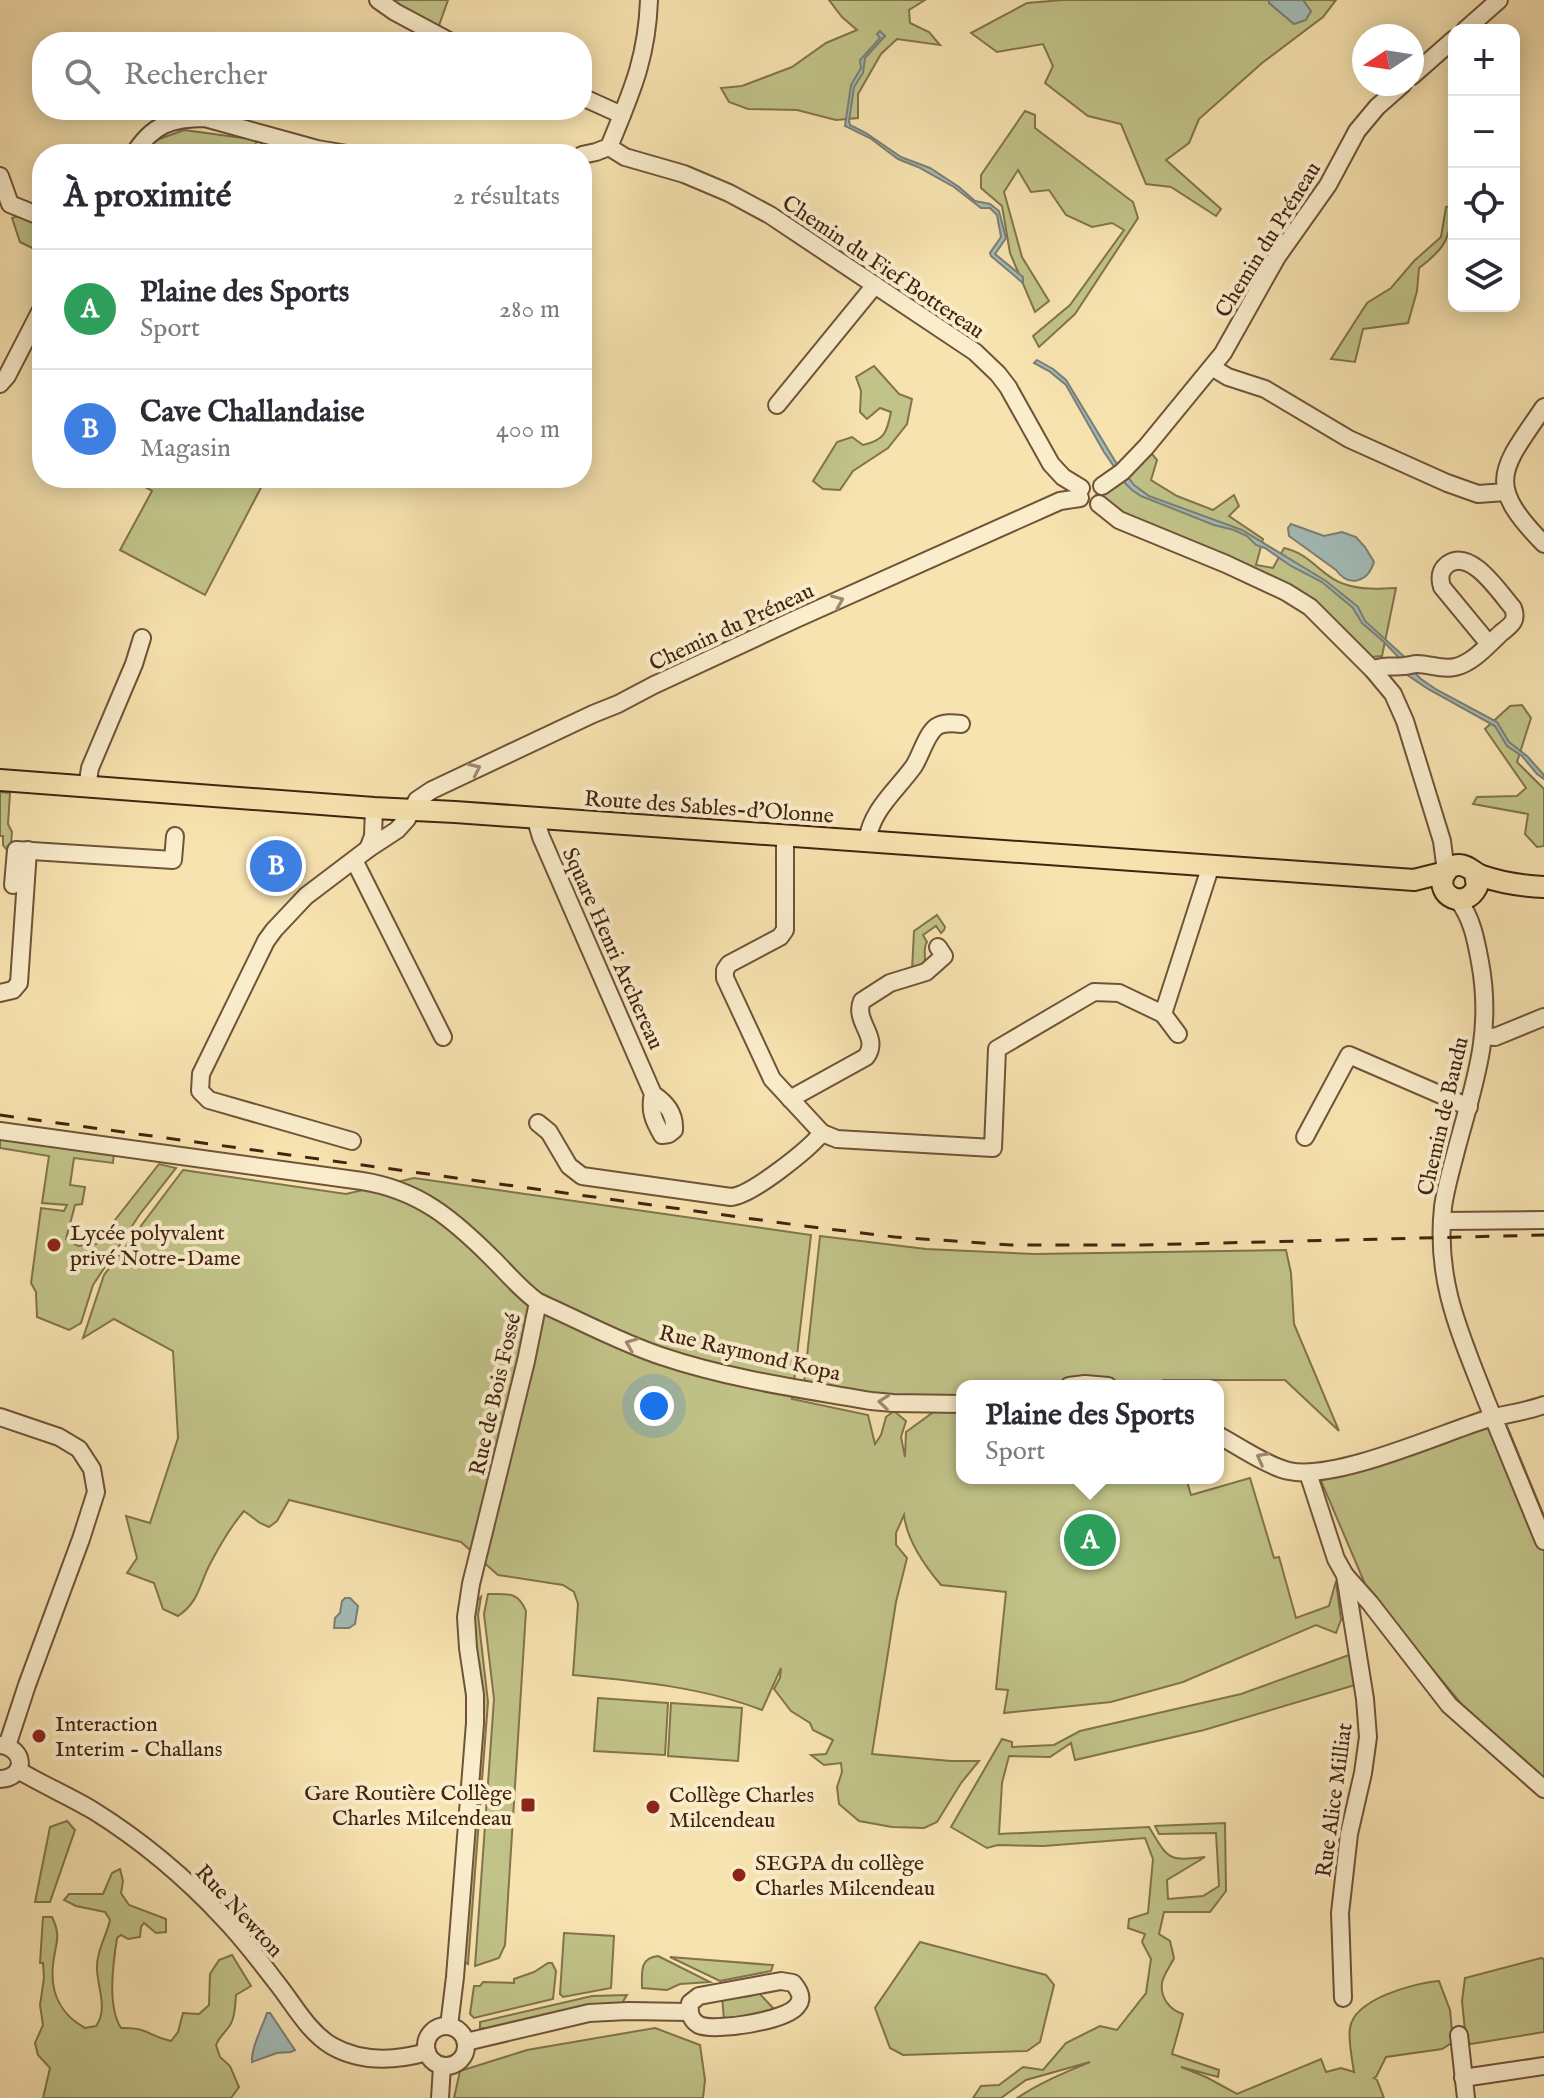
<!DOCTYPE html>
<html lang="fr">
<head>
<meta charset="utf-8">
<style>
	body { margin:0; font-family:"IM FELL English",serif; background:#f7f7f7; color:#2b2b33 }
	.controls { position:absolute; right:24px; top:24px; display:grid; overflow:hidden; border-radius:16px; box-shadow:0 4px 20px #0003 }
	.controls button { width:72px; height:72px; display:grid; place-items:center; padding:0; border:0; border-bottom:2px solid #e1e1e2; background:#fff; color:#2b2b33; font:40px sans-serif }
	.compass { position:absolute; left:1352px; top:24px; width:72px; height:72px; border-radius:50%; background:#fff; box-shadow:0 4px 20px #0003; rotate:258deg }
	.you { position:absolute; left:654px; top:1406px; width:28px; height:28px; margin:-20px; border:6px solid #fff; border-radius:50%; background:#1a73e8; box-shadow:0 0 0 12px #1a73e833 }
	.badge { display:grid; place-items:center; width:52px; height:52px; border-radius:50%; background:#db2777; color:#fff; font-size:26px; font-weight:700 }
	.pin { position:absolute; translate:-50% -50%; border:4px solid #fff; box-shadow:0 2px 8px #0006 }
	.popup { position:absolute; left:956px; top:1380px; width:268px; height:104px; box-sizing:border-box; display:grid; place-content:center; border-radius:16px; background:#fff; filter:drop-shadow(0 2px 6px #0005); font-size:26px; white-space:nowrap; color:#7c7c81 }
	.popup b { font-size:30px; color:#2b2b33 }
	.popup::after { content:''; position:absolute; left:50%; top:100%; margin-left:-16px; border:16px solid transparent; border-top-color:#fff }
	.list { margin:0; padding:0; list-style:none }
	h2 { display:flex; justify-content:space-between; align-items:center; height:104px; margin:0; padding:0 32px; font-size:34px }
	h2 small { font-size:26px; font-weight:400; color:#7c7c81 }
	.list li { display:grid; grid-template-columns:52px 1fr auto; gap:24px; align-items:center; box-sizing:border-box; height:120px; padding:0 32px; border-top:2px solid #e1e1e2 }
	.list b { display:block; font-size:30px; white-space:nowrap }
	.list p { margin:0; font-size:26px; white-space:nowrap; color:#7c7c81 }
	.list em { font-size:26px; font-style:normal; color:#7c7c81 }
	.icon { flex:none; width:44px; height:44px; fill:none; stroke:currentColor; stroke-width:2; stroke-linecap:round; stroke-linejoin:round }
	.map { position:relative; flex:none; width:1544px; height:2098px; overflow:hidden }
	.search { position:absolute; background:#fff; box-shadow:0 4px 20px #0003; left:32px; top:32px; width:560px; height:88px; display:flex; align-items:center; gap:20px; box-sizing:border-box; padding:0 28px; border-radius:32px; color:#7c7c81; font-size:30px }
	.panel { position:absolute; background:#fff; box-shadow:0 4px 20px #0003; left:32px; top:144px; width:560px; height:344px; border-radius:32px }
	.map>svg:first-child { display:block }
</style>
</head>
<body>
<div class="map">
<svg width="1544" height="2098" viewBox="0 0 1544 2098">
	<rect width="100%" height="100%" fill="#f7e3b0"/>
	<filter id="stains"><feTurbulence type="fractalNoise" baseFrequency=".0025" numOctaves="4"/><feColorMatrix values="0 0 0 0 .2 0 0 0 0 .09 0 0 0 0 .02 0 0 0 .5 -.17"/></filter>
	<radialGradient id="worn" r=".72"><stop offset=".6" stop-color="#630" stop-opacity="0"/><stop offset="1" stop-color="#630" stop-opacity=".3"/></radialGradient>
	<g fill="#c1c388" stroke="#82734c" stroke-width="2">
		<polygon points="387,0 448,0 436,34"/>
		<polygon points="829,0 925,0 909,10 910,23 929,32 940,45 897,39 881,54 858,94 858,118 836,120 797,110 748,109 729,102 721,88 742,86 792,67 826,43 857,30 842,17"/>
		<polygon points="1062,0 1336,0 1323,17 1262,63 1199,119 1189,143 1166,160 1221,209 1216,216 1171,187 1146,184 1121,124 1088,116 1045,83 1053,66 1043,44 997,52 971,33 1027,3"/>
		<polygon points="1025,111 1035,115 1035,128 1133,202 1138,218 1075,314 1039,347 1033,336 1070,305 1124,230 1112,223 1092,227 1066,215 1049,190 1031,192 1018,170 1004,192 1022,257 1049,301 1035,312 1010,253 1002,206 981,188 981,175"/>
		<polygon points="184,130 257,140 252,154 144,154 151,142"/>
		<path d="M1454,205C1449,239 1446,248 1419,268L1417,291L1408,323L1363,329L1355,362L1331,359L1367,303L1391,288L1414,261L1441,237L1446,207Z"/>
		<polygon points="22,215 42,224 42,229 32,248 20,242 12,218"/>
		<path d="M874,366L899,394L912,399L907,424L888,448L853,471L840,490L823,489L813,481L837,442L852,437L863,445C885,440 887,432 891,412L880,408L867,419L860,412L861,391L856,377Z"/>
		<path d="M1152,454L1157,460L1151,480L1177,496L1213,510L1234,495L1239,506L1229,516L1263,539L1256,565L1273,568L1284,548C1310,553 1322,577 1344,584C1361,590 1378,589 1396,588L1382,656L1370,657L1311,599L1098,503L1096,495Z"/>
		<polygon points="129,478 266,478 205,595 120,550 152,491"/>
		<polygon points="1522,705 1531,718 1517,762 1544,789 1544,846 1537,847 1525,834 1528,814 1473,804 1477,797 1517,796 1526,788 1485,729 1510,706"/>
		<polygon points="0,792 10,793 8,824 12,832 10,854 3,845 3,836 0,836"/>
		<path d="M937,915L945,927L944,930L941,933L936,926L923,935L927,942C922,949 927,958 924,966L912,970L914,931Z"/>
		<polygon points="0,1135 114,1151 113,1163 74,1158 70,1185 85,1187 82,1204 75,1205 66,1239 78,1246 96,1244 159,1164 176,1168 140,1214 93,1285 81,1323 69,1330 37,1317 36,1292 31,1283 41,1208 64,1211 67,1205 42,1203 49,1156 0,1148"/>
		<path d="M183,1170L346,1194L414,1178L811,1235L792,1399L868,1415L875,1444L881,1435L886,1417L894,1411L906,1421L901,1437L905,1457L906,1432L939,1408L962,1409V1478H1186L1191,1495L1250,1478L1274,1558L1279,1557L1296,1618L1329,1606L1336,1581L1341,1620L1336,1633L1316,1625L1183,1682L1111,1702L1004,1713L1008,1690L996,1689L1006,1592L941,1585C924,1565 907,1541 904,1515L896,1533V1545L907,1558L896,1602L872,1754L951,1761H979L961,1783L937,1822L924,1828L892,1827L859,1821L839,1804L837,1787L842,1772L841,1763L824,1765L811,1755L826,1754L833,1740L813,1730L810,1723L791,1711L774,1689L780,1678L781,1668L762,1710C702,1687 636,1681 573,1675L578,1604L574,1592L563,1585L498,1575L461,1542L289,1500L277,1521L269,1527L260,1523L244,1511C230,1527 220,1545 210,1564C199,1585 199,1602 178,1616L163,1609L154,1583L127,1573L137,1558L126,1516L150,1523L178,1438L173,1351L114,1319L83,1338L104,1275Z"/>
		<polygon points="820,1236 926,1249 1035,1254 1286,1250 1291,1273 1294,1324 1339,1431 1285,1380 1163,1380 1159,1386 1132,1386 1123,1383 1085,1378 1047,1386 962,1386 962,1399 916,1400 804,1384"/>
		<polygon points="1486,1425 1507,1426 1544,1516 1544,1778 1472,1717 1368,1591 1319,1476"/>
		<path d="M488,1594C507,1594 518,1591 526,1611L505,1945L499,1958L475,1966L494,1699L484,1614Z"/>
		<polygon points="481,1597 478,1615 488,1702 468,1964 463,1961 472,1623 476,1602"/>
		<path d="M1352,1654L1355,1685L1204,1730L1075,1760L1071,1743L1050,1757L1009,1756L1002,1783L999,1834L1149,1827C1169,1860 1167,1861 1205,1857L1167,1880L1168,1899L1203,1896L1219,1886L1216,1833L1159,1834L1155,1826L1225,1823L1226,1891L1210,1912H1164L1159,1934L1170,1941L1174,1958C1171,1965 1163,1975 1162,1983C1160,1998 1170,2010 1183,2014L1172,2054L1219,2070L1218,2077L1181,2067L1206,2077L1237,2094L1321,2059L1326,2072L1341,2068L1354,2072C1352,2060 1348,2039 1350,2028C1354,1999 1414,1983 1439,1981L1450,2010L1453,2042L1442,2049L1386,2057L1376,2077L1374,2078L1377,2080L1384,2098H1017C1041,2082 1066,2072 1090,2062L1026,2080L1001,2098H973L981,2086L999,2085L1023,2067L1043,2070L1066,2043L1100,2026L1117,2030L1146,1993L1151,1959L1142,1942L1145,1934L1128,1928L1129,1919L1148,1913L1153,1859L1145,1838L1044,1846L998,1845L987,1848L951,1827L1002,1739L1012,1742V1747L1054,1745L1080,1731L1241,1694Z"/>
		<polygon points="598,1698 668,1703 665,1755 594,1751"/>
		<polygon points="671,1703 742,1708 738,1761 668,1756"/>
		<polygon points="67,1821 75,1830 50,1902 35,1902 50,1827"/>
		<path d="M120,1869L123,1881L121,1893L129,1905L166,1919V1932L156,1933L144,1923L141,1927L140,1937L128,1939L121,1935L117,1938C113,1964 107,2006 121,2028C148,2027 148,2036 171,2041L178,2032L183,2013L199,2014L209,2005L210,1974L219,1960L232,1955L251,1986L236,1995C235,2006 235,2020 228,2028C223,2035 219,2037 216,2045L220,2057L230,2066L239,2087L231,2098H43L50,2068L38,2055L35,2043L43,2025L40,2005L44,1978L43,1963H40L43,1917H52C62,1937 55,1944 53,1965C50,1993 61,2015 85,2028L96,2026C108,2010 98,1988 97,1970C96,1952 106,1937 110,1920L105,1912L76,1906L64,1900L69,1894H103L112,1873Z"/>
		<polygon points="564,1933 614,1936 611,1988 563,1997 560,1994"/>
		<polygon points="920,1942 1046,1975 1054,1985 1040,2042 1027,2051 903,2055 890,2048 875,2008"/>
		<path d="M658,1956L710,1982L680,1984L667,1990L642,1988C642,1973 639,1958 658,1956Z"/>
		<polygon points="670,1957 772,1965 773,1965 771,1971 720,1981"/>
		<polygon points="1541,1958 1544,1959 1544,2032 1471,2044 1466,2040 1462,2001 1465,1978"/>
		<polygon points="548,1963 552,1963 556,1971 553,1999 474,2018 470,2014 474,1986 480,1986 483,1982 514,1983 514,1979 534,1972"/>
		<polygon points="757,1991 774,2009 724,2020 722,1996 726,1999 751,1996"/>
		<polygon points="627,1995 622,2003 588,2005 490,2029 480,2028 480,2022 592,1996"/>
		<polygon points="655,2028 700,2045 705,2080 703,2098 454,2098 460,2071 527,2050"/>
	</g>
	<g fill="#a2bbb7" stroke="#7c7e74" stroke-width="2">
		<polygon points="1269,0 1303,0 1311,11 1306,20 1294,24 1269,3"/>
		<polygon points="880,31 885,36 865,58 863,73 854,87 849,121 850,125 866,133 901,157 930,168 959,187 975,201 990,204 999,211 1006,238 995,254 1023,277 1023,283 991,256 990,253 1001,237 997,215 990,208 981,208 954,187 918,167 898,159 870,138 845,126 851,85 861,68 860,60 880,38 877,34"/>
		<polygon points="1037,360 1053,369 1066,380 1118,466 1115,468 1104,452 1066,385 1049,371 1034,363"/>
		<polygon points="1128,477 1134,485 1149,496 1242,530 1326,581 1358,607 1365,621 1408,660 1402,661 1384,642 1362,623 1353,608 1322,582 1291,566 1265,548 1256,545 1247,536 1234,530 1214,525 1141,496 1132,490 1124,482 1124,479"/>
		<path d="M1291,524L1324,536L1342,532L1356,537L1365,547L1374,562C1368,582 1349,588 1336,570L1289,536L1288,528Z"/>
		<polygon points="1411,669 1421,679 1437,690 1497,722 1509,742 1527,756 1544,775 1544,779 1537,774 1522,756 1507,746 1495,726 1428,689 1406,674 1405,671"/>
		<polygon points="345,1598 350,1598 358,1606 355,1624 349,1628 334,1628 335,1618 340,1613 342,1601"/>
		<path d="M267,2013H270L295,2050L291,2052L277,2053L252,2062C251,2048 262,2028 267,2013Z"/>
	</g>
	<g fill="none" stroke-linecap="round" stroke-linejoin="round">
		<g stroke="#705338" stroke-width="20">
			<g id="minor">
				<polyline points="378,0 395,12 451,42"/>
				<polyline points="1465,30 1499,0"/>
				<polyline points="1412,76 1454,39"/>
				<polyline points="582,97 622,115"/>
				<polyline points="609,147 625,157 684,174 729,193 770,215 975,352 998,374 1008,387 1051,464 1063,477 1081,488"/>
				<path d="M134,154C152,125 171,118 205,118L317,149L347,154"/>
				<path d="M582,155L596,152L609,147C631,93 647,59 649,0"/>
				<polyline points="0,176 10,204 42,217"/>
				<polyline points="1213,368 1228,377 1265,389 1349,439 1447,483 1478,494 1506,492"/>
				<polyline points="0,384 7,376 42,308"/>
				<polyline points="777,405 875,285"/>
				<path d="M1544,407C1501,470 1484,483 1544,544"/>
				<polyline points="1102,486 1122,472 1146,447 1223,353 1277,257 1328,185 1357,131 1377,107 1403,84"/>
				<polyline points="1099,504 1119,520 1226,564 1286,592 1310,607 1373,670 1393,694 1405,721 1442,841 1445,864 1448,870"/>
				<path d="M1373,670C1383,664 1393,668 1404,666C1408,666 1413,664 1417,664C1430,664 1441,670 1455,667C1473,663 1488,645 1501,633C1511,625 1518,621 1513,608C1499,592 1471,548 1448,564C1440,570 1439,577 1442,587L1489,644"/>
				<polyline points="87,787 90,768 134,664 142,638"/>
				<path d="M538,818V827L541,837L653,1094C666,1103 675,1113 674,1130L669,1134L662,1135C654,1121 649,1111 653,1094"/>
				<polyline points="785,835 785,930 780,937 729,964 725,970 725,978 772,1079 822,1133 837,1139 993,1148 997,1049 1094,992 1119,993 1163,1014 1211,865"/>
				<path d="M867,841C872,809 896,791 914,766C921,755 926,735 936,727C944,722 953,723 961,724"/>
				<polyline points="368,849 373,836 374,808"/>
				<polyline points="354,860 443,1037"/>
				<polyline points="13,885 16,850 173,860 175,836"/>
				<path d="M1458,900C1472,918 1476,940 1480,962C1493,1032 1475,1081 1457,1147C1452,1167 1446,1186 1443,1207C1435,1281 1460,1333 1486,1400C1505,1447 1525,1494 1544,1541"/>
				<polyline points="0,993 13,990 19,983 28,850"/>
				<polyline points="1163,1014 1178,1034"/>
				<polyline points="1484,1036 1495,1037 1544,1017"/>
				<path d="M790,1099L866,1057C881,1037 853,1022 862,1001L890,983L926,972L944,956L938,947"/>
				<path d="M538,1123L549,1132L569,1166L582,1176L731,1197C752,1195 808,1150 822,1133"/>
				<path d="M0,1131L362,1181C419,1190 453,1219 493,1259C508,1274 521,1290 538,1302L526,1361L471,1584L466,1617L468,1648L475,1695V1723L455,1977L449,2026"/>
				<polyline points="1305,1137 1349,1055 1469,1107"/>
				<polyline points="352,1141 209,1100 200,1091 201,1074 266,941 274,930 306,896 368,849 397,830 407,819 417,800 432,790 593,714 618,704 654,685 796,619 1060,501 1080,498"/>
				<polyline points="1442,1221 1544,1220"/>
				<path d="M538,1302C579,1320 619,1342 661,1356C729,1379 801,1389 871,1401L893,1403L962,1404"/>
				<polyline points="1069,1386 1085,1384 1108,1386"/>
				<polyline points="0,1417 59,1437 79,1449 92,1469 96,1492 81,1539 27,1685 7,1746"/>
				<path d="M1218,1435C1238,1446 1269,1467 1289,1471C1335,1481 1437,1435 1484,1420C1504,1414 1525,1412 1544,1405"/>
				<polyline points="1308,1473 1336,1559 1345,1575 1365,1699 1368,1737 1363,1773 1349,1834 1340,1913 1343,1998"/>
				<polyline points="1345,1575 1370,1603 1449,1705 1544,1789"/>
				<path d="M0,1745C26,1748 27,1778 0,1779"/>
				<path d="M18,1770C43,1785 69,1796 94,1811C142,1841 187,1879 225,1920C243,1939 260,1961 276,1982C293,2003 308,2032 332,2046C362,2063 395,2061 427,2052"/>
				<path d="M781,1981L793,1983C799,1990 804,1998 797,2006C786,2021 715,2032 699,2025C690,2020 689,2012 690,2003L699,1996Z"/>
				<circle cx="446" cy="2046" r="20"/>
				<polyline points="1459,2035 1466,2098"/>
				<polyline points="466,2042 589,2013 628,2011 689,2012"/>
				<polyline points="1463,2078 1544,2066"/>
				<polyline points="440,2098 442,2066"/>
			</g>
		</g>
		<g stroke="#432310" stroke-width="24">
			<g id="major">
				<polyline points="0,780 374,808 455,812 1414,880 1446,872"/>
				<path d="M1475,873L1477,887C1465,911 1435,896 1444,875C1447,869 1453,865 1459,865C1469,865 1473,873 1482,876C1502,883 1523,886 1544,887"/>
			</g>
		</g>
		<use href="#minor" stroke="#faedcc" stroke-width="16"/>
		<use href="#major" stroke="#f7e3b0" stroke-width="20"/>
		<polyline stroke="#432310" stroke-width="3" stroke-dasharray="14 14" stroke-linecap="butt" points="0,1115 804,1226 895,1237 1011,1245 1141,1245 1544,1235"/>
	</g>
	<defs><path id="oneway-chevron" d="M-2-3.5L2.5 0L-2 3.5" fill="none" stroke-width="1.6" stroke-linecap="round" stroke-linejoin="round" transform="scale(2)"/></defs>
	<g stroke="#9e886e">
		<use href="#oneway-chevron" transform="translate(838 601) rotate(-23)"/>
		<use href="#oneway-chevron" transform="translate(475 769) rotate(-25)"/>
		<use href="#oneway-chevron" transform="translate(631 1344) rotate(-158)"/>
		<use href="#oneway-chevron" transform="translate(884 1402) rotate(-174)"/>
		<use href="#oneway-chevron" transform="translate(1262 1458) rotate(-152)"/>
	</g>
	<g fill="#8f2418" stroke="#faedcc" stroke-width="3">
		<circle cx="54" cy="1245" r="8"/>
		<circle cx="39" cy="1736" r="8"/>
		<rect x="520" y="1797" width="16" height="16" rx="4"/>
		<circle cx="653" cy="1807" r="8"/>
		<circle cx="739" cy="1875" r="8"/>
	</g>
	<g text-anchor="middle" stroke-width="8" stroke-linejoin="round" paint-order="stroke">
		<g font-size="22" fill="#432310" stroke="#faedcc">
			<text transform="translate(1267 239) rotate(-58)" y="8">Chemin du Préneau</text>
			<text transform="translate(884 266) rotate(34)" y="8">Chemin du Fief Bottereau</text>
			<text transform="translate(731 626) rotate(-25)" y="8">Chemin du Préneau</text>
			<text transform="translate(709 806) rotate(4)" y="8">Route des Sables-d'Olonne</text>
			<text transform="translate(614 948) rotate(66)" y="8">Square Henri Archereau</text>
			<text transform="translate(1442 1116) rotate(-77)" y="8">Chemin de Baudu</text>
			<text transform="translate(750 1352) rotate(13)" y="8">Rue Raymond Kopa</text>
			<text transform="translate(494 1394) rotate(-77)" y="8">Rue de Bois Fossé</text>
			<text transform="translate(1333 1800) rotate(-82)" y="8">Rue Alice Milliat</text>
			<text transform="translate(240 1910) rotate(47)" y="8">Rue Newton</text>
		</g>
		<g font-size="22" fill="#432310" stroke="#faedcc" text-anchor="start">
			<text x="70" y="1240">Lycée polyvalent<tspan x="70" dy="25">privé Notre-Dame</tspan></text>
			<text x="55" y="1731">Interaction<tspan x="55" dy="25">Interim - Challans</tspan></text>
			<text x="512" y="1800" text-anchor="end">Gare Routière Collège<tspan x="512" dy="25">Charles Milcendeau</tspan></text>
			<text x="669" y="1802">Collège Charles<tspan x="669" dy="25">Milcendeau</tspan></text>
			<text x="755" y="1870">SEGPA du collège<tspan x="755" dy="25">Charles Milcendeau</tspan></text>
		</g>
	</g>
	<rect width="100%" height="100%" filter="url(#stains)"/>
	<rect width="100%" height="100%" fill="url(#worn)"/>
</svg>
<div class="controls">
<button>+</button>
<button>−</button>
<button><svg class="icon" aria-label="locate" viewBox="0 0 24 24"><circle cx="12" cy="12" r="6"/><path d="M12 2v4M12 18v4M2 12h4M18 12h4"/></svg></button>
<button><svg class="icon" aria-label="layers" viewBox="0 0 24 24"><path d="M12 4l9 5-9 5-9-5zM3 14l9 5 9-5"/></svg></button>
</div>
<svg class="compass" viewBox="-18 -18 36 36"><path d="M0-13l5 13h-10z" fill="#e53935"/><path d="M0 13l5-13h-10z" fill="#7c7c81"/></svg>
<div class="you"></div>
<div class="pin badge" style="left:1090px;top:1540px;background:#2e9e5b">A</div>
<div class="popup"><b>Plaine des Sports</b>Sport</div>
<div class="pin badge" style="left:276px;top:866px;background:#3f7fe0">B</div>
<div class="search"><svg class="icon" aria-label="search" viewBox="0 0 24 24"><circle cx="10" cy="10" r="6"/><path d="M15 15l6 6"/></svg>Rechercher</div>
<section class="panel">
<h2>À proximité<small>2 résultats</small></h2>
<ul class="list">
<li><span class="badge" style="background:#2e9e5b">A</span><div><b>Plaine des Sports</b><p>Sport</p></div><em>280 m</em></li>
<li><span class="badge" style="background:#3f7fe0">B</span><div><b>Cave Challandaise</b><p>Magasin</p></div><em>400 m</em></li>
</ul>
</section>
</div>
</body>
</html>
